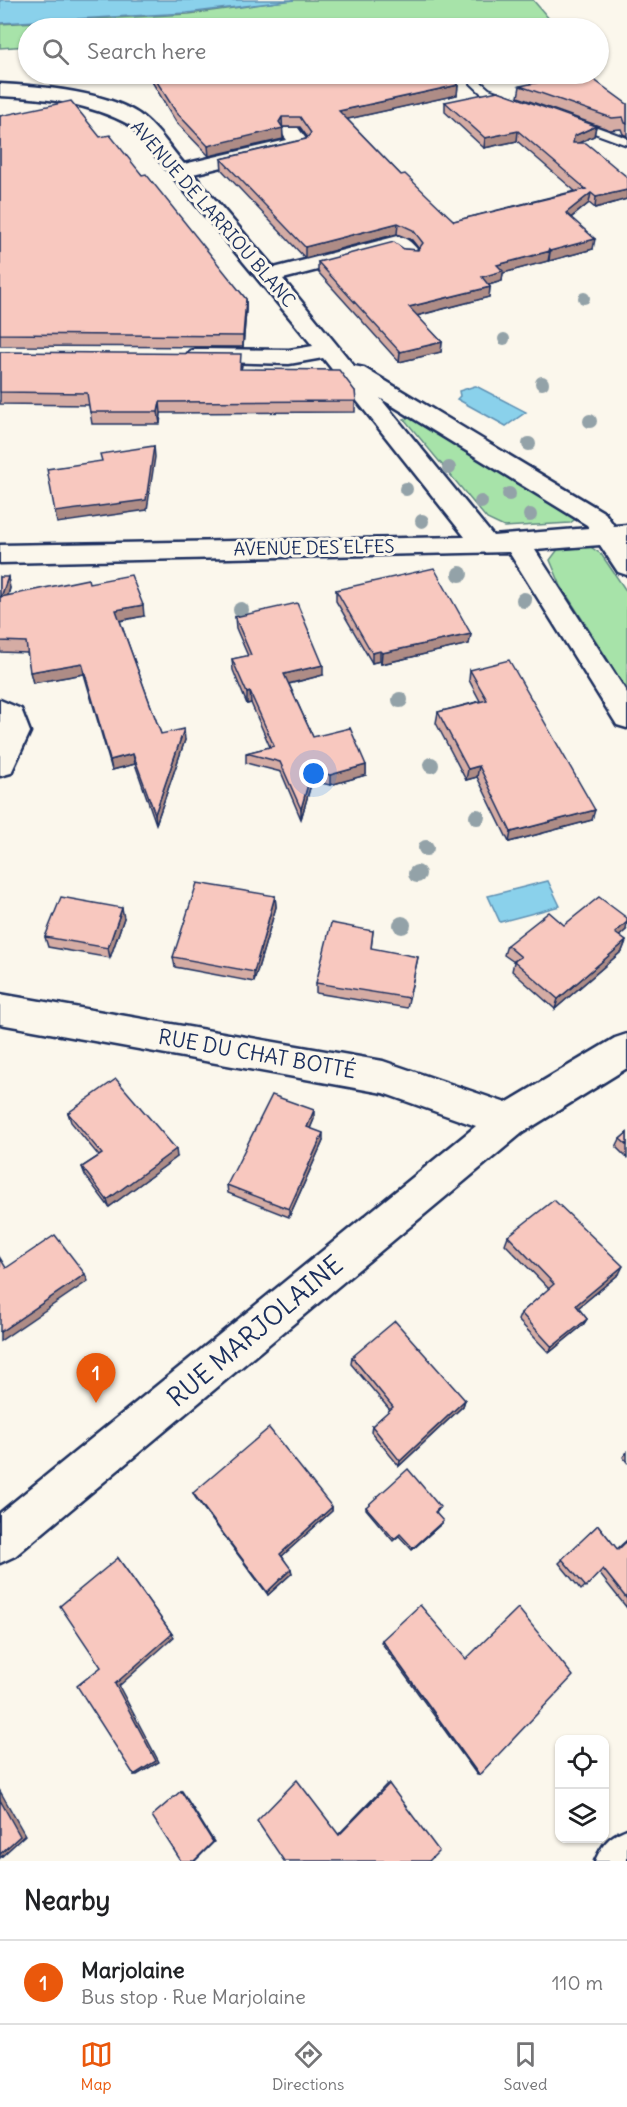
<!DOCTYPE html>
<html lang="en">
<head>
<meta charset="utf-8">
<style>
	body { margin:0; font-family:Delius,sans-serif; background:#f2f2f2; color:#202124 }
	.controls { position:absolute; right:18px; bottom:18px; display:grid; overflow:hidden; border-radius:12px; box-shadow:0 2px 4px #0004 }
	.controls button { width:54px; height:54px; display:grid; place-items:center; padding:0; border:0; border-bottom:2px solid #e0e0e0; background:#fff; color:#202124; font:30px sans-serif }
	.you { position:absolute; left:314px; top:774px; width:21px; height:21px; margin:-15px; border:4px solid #fff; border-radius:50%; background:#1a73e8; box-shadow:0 0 0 9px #1a73e833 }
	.badge { display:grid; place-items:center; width:39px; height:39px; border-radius:50%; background:#ea580c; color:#fff; font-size:20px; font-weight:700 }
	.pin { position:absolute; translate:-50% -50px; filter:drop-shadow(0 2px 3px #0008) }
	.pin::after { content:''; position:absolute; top:32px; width:21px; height:18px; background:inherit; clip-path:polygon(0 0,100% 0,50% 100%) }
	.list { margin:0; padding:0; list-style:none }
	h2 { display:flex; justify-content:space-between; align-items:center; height:78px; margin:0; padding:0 24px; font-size:26px }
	h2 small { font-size:20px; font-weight:400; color:#757577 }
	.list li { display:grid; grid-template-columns:39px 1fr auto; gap:18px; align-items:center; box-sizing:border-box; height:84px; padding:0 24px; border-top:2px solid #e0e0e0 }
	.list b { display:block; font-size:22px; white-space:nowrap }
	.list p { margin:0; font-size:20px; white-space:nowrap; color:#757577 }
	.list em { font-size:20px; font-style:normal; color:#757577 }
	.icon { flex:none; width:33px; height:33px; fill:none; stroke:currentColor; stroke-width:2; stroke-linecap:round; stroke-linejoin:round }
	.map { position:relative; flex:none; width:627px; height:1861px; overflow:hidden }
	.search { position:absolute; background:#fff; box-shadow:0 2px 4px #0004; left:18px; right:18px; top:18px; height:66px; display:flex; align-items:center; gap:15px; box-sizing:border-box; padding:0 21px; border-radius:33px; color:#757577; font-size:22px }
	.sheet { height:162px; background:#fff }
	nav { display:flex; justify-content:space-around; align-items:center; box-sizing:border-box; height:84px; border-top:2px solid #e0e0e0; background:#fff; font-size:16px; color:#757577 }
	nav a { display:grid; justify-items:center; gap:3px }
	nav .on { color:#ea580c }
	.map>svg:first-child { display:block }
</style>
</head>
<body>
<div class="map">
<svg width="627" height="1861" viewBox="0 0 627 1861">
	<rect width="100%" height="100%" fill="#fbf7ec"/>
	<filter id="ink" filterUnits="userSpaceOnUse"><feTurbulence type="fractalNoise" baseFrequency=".0167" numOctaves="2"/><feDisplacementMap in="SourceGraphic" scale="12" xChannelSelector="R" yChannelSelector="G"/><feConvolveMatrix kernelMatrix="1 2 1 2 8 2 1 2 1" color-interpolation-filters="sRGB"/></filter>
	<g filter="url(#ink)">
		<g fill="#a7e3a9" stroke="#618984" stroke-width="1.5">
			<polygon points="292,0 533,0 557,28 28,28 28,46 0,48 0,24 189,14"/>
			<polygon points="415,416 578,517 570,523 504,527 487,519 404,419"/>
			<polygon points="571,546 589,546 601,554 627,592 627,690 561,586 550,560 559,548"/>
		</g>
		<g fill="#8ad1eb" stroke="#5e90b3" stroke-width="1.5">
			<polygon points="0,0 294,0 187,13 0,23"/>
			<polygon points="475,386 476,386 526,412 506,426 457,399 460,396 459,391"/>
			<polygon points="548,881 560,906 500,922 488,896"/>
		</g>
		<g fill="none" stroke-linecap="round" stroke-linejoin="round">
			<g stroke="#1b2f5e" stroke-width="4">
				<g id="service">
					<polygon points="461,74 472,74 489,89 521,101 515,104 481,93"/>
					<polygon points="567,119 575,119 627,138 627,145 567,123"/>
				</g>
			</g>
			<g stroke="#1b2f5e" stroke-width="5">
				<g id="minor">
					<path d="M0,84C39,86 114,92 144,118C159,130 171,149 184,164L287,140L281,132L284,128H298L309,143L306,147L193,174L274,268L398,236C408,238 414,245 420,253L417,258C405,260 401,257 394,250L283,279L354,366L364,368L605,513L614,526L627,525V575L618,572L600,545L535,550L627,693V728L617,725L509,552L0,563V545L465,537L323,358L289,364L190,361L186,356L190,351L198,349L289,350L313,346L130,125C89,103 47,98 0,96ZM380,398L587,525L589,528L493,536Z"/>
					<polygon points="0,700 21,709 30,732 11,773 0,776"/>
					<polygon points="0,994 383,1061 506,1103 615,1038 627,1034 627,1068 522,1133 15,1556 0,1563 0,1513 476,1126 383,1093 0,1024"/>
					<path d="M627,1829V1861H595C603,1843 609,1836 627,1829Z"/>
				</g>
			</g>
			<use href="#service" fill="#fbf7ec" fill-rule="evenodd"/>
			<use href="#minor" fill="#fbf7ec" fill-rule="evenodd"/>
		</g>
		<g fill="#93a2a8">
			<circle cx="584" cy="298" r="6"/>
			<circle cx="504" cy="339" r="6"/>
			<circle cx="542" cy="383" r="7"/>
			<circle cx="590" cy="421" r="7"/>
			<circle cx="529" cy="444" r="7"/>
			<circle cx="449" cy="468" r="7"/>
			<circle cx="406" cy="489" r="7"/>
			<circle cx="509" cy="494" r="7"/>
			<circle cx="481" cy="502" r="7"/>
			<circle cx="530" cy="515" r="7"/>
			<circle cx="422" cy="521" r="7"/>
			<circle cx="460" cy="574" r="8"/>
			<circle cx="524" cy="600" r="8"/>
			<circle cx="241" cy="610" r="8"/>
			<circle cx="400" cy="700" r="8"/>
			<circle cx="431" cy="765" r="8"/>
			<circle cx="477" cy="817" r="8"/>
			<circle cx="426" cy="848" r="8"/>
			<circle cx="417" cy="874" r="9"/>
			<circle cx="402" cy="925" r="9"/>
		</g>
		<g fill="#d5aca4" stroke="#1b2f5e" stroke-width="1.5">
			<polygon points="150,74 198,74 308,82 308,80 458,85 457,95 347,119 401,175 454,221 575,191 517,141 484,148 445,112 445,102 596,126 594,136 578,143 627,177 627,199 595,208 589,203 571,218 593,249 549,261 548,260 548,261 503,273 502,281 489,285 490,287 489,297 417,316 442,342 441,352 399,362 318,272 318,262 404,249 418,250 419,249 412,240 397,234 305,258 222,170 221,159 306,139 308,138 300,127 282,127 283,139 209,156 176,122 151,80"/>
			<polygon points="520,86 627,104 627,136 623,134 621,129 610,130 518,97"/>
			<polygon points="0,116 100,137 142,175 246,299 246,310 243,347 0,346"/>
			<polygon points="0,352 242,366 241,370 355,391 355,412 161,413 160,424 92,424 89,405 0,404"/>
			<polygon points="0,577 10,588 8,596 89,583 144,616 120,621 161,734 185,740 156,824 135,764 112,770 84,674 33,683 27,653 0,652"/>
			<polygon points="336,590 471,634 469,644 381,664 380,661 372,663 336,601"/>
			<polygon points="235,617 323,675 289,684 313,737 366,765 366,775 330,785 312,781 301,819 281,772 246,763 246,753 270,747 251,703 247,704 233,670 232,659 248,656 236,628"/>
			<polygon points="470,670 592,820 509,842 477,777 466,780 436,723 438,712 480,701 469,680"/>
			<polygon points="275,896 276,907 254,982 175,967 173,957"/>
			<polygon points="124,918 110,958 48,947 45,937"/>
			<polygon points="564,925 626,930 619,936 626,941 622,951 555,1009 512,971 514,962 504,955 507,945"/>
			<polygon points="373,931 371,949 418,957 407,1008 316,993 316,983"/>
			<polygon points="68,1113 177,1157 109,1207 85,1175 82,1167 99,1156 71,1122"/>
			<polygon points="314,1119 310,1128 323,1141 289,1217 228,1193 227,1185"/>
			<polygon points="627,1133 627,1158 616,1147 620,1139"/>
			<polygon points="508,1236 619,1274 578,1308 587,1319 583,1325 549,1353 518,1320 521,1313 549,1289 505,1244"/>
			<polygon points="352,1357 465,1400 463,1406 399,1466 371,1432 372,1426 390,1410 351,1364"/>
			<polygon points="627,1452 627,1462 623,1457"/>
			<polygon points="193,1493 332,1507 332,1511 282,1556 292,1573 268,1595 195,1497"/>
			<polygon points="366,1507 439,1509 436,1513 442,1523 412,1550 399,1536 393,1541 366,1509"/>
			<polygon points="598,1525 617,1549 627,1540 627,1608 599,1573 581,1590 559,1563"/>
			<polygon points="382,1640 479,1775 477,1775 381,1642"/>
			<polygon points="387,1784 389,1784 429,1861 339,1834"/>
		</g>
		<g fill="#ae8c86" stroke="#1b2f5e" stroke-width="1.5">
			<polygon points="458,85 457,95 339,121 339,111"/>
			<polygon points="282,117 283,139 209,156 208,146 279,122"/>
			<polygon points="596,126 594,136 572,146 574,136"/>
			<polygon points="518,131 517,141 484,148 485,138"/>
			<polygon points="627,190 627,199 595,208 596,197"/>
			<polygon points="591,193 589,203 564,223 566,213"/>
			<polygon points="398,223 397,234 305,258 305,247"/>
			<polygon points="595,239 593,249 549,261 550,251"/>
			<polygon points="550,251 548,261 503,273 502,281 481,287 482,277 497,265"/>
			<polygon points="490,287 489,297 408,318 409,307"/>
			<polygon points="246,299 246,310 243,347 243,336"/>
			<polygon points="442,342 441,352 399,362 400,352"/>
			<polygon points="160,402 161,413 160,424 158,412"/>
			<polygon points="154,446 155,457 147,510 57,523 55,512"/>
			<polygon points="8,577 10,588 4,608 1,597"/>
			<polygon points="143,605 144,616 118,621 116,610"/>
			<polygon points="471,634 469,644 381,664 382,653"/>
			<polygon points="380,651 380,661 372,663 372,653"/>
			<polygon points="82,663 84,674 33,683 30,672"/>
			<polygon points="323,665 323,675 284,685 284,674"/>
			<polygon points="250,692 251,703 247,704 247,693"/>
			<polygon points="184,729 185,740 156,824 155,814"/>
			<polygon points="133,754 135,764 112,770 110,760"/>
			<polygon points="366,765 366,775 330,785 330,775"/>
			<polygon points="479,766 477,777 466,780 468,769"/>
			<polygon points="312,770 312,781 301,819 301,809"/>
			<polygon points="595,810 592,820 509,842 511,832"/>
			<polygon points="275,896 276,907 254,982 254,972"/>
			<polygon points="122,908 124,918 110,958 108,948"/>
			<polygon points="627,922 626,930 612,943 615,933"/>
			<polygon points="626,941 622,951 555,1009 558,999"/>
			<polygon points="314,1110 314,1119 307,1136 307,1127"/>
			<polygon points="323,1133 323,1141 289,1217 289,1209"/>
			<polygon points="176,1149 177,1157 109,1207 107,1200"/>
			<polygon points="623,1266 619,1274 573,1312 576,1305"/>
			<polygon points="85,1274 88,1281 0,1341 0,1332"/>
			<polygon points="587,1319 583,1325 549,1353 552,1347"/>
			<polygon points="465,1400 463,1406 399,1466 400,1461"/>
			<polygon points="332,1507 332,1511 281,1557 280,1554"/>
			<polygon points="443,1521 442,1523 412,1550 413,1548"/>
			<polygon points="118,1558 174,1637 119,1686 159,1762 137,1775 134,1775 115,1684"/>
			<polygon points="291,1569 292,1573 268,1595 267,1592"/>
			<polygon points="0,1791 25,1835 0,1858"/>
			<polygon points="181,1791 182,1791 214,1842 195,1861"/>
		</g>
		<g fill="#f8c8bf" stroke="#1b2f5e" stroke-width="1.5">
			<polygon points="152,74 198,74 310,82 308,80 335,74 446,74 458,85 339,111 401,175 405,174 454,221 586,189 518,131 485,138 445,102 498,91 596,126 574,136 573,143 586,143 627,177 627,190 596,197 591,193 566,213 595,239 550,251 548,249 550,251 497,265 503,271 482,277 490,287 409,307 442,342 400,352 318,262 394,242 404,249 418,250 423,243 413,230 398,223 305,247 221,159 306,139 311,133 300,117 282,117 279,122 283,128 208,146 176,112"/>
			<polygon points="579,74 586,74 627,104 627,124 625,123 623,117 612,118 520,86"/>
			<polygon points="71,101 100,137 110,135 142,175 146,174 246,299 243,336 0,334 0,116"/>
			<polygon points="0,352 241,354 240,369 339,370 355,391 356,401 160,402 158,412 90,412 87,393 0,392"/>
			<polygon points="154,446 146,500 55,512 47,469 102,461 100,454"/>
			<polygon points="434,568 471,634 382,653 380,651 372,653 336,590"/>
			<polygon points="131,575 143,605 116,610 161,734 184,729 155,814 133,754 110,760 82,663 30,672 26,642 0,641 0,577 8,577 1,597 88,579 89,583"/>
			<polygon points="297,603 323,665 284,674 313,737 350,728 366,765 330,775 312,770 301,809 280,762 246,753 274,746 250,692 247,693 232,659 251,655 235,617"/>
			<polygon points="509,660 595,810 511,832 479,766 468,769 438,712 487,700 470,670"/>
			<polygon points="197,883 275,896 254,972 173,957"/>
			<polygon points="61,897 122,908 108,948 45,937"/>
			<polygon points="599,897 627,918 627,922 615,933 626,941 558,999 514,961 521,957 507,945 549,912 564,925"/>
			<polygon points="331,923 373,931 371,948 418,957 409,998 316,983"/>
			<polygon points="116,1079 176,1149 107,1200 82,1167 102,1154 68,1113"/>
			<polygon points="272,1095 314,1110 307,1127 323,1133 289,1209 227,1185"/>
			<polygon points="627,1133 627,1145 620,1139"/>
			<polygon points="554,1200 623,1266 576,1305 587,1319 552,1347 521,1313 554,1284 508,1236"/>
			<polygon points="55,1235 85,1274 0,1332 0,1258 6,1268"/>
			<polygon points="395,1321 465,1400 400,1461 372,1426 393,1407 352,1357"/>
			<polygon points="269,1428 332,1507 280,1554 291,1569 267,1592 193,1493"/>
			<polygon points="408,1469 440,1507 435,1512 443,1521 413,1548 400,1534 394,1539 366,1507"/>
			<polygon points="598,1525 618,1550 627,1541 627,1599 603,1569 586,1587 562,1559"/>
			<polygon points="118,1558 172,1634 115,1684 156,1761 134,1775 77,1686 101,1667 60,1606"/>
			<polygon points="420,1605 466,1659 518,1608 573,1676 479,1775 382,1640"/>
			<polygon points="297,1780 339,1835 389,1784 439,1851 429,1861 284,1861 257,1821"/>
			<polygon points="181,1791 213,1842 194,1861 181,1861 152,1816"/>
			<polygon points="0,1800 20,1836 0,1854"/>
		</g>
	</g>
	<g text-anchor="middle" stroke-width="6" stroke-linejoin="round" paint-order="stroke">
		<g font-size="18" fill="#1b2f5e" stroke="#fbf7ec">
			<text transform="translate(213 214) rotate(49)" y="6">AVENUE DE LARRIOU BLANC</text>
			<text transform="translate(314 548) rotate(-1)" y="6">AVENUE DES ELFES</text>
		</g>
		<g font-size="21" fill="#1b2f5e" stroke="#fbf7ec">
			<text transform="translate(257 1054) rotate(10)" y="7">RUE DU CHAT BOTTÉ</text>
		</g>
		<g font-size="26" fill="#1b2f5e" stroke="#fbf7ec">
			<text transform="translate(255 1331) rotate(-40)" y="9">RUE MARJOLAINE</text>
		</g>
	</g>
</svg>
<div class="controls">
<button><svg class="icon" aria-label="locate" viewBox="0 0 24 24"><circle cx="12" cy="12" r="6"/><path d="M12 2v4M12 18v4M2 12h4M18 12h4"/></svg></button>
<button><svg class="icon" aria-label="layers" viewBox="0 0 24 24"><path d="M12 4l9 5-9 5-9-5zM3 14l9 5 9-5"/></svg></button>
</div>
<div class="you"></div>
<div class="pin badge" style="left:96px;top:1403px">1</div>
<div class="search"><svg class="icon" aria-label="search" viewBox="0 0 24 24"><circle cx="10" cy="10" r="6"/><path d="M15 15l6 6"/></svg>Search here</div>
</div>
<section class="sheet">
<h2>Nearby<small></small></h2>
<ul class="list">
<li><span class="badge">1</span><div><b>Marjolaine</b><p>Bus stop · Rue Marjolaine</p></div><em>110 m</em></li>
</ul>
</section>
<nav>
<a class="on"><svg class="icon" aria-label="map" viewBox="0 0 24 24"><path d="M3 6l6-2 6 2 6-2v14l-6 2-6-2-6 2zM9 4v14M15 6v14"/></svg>Map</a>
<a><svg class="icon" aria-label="directions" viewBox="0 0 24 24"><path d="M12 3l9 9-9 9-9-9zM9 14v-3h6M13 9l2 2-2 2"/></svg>Directions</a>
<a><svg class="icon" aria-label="saved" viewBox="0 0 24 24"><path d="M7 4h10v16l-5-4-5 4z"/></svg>Saved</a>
</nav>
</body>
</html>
